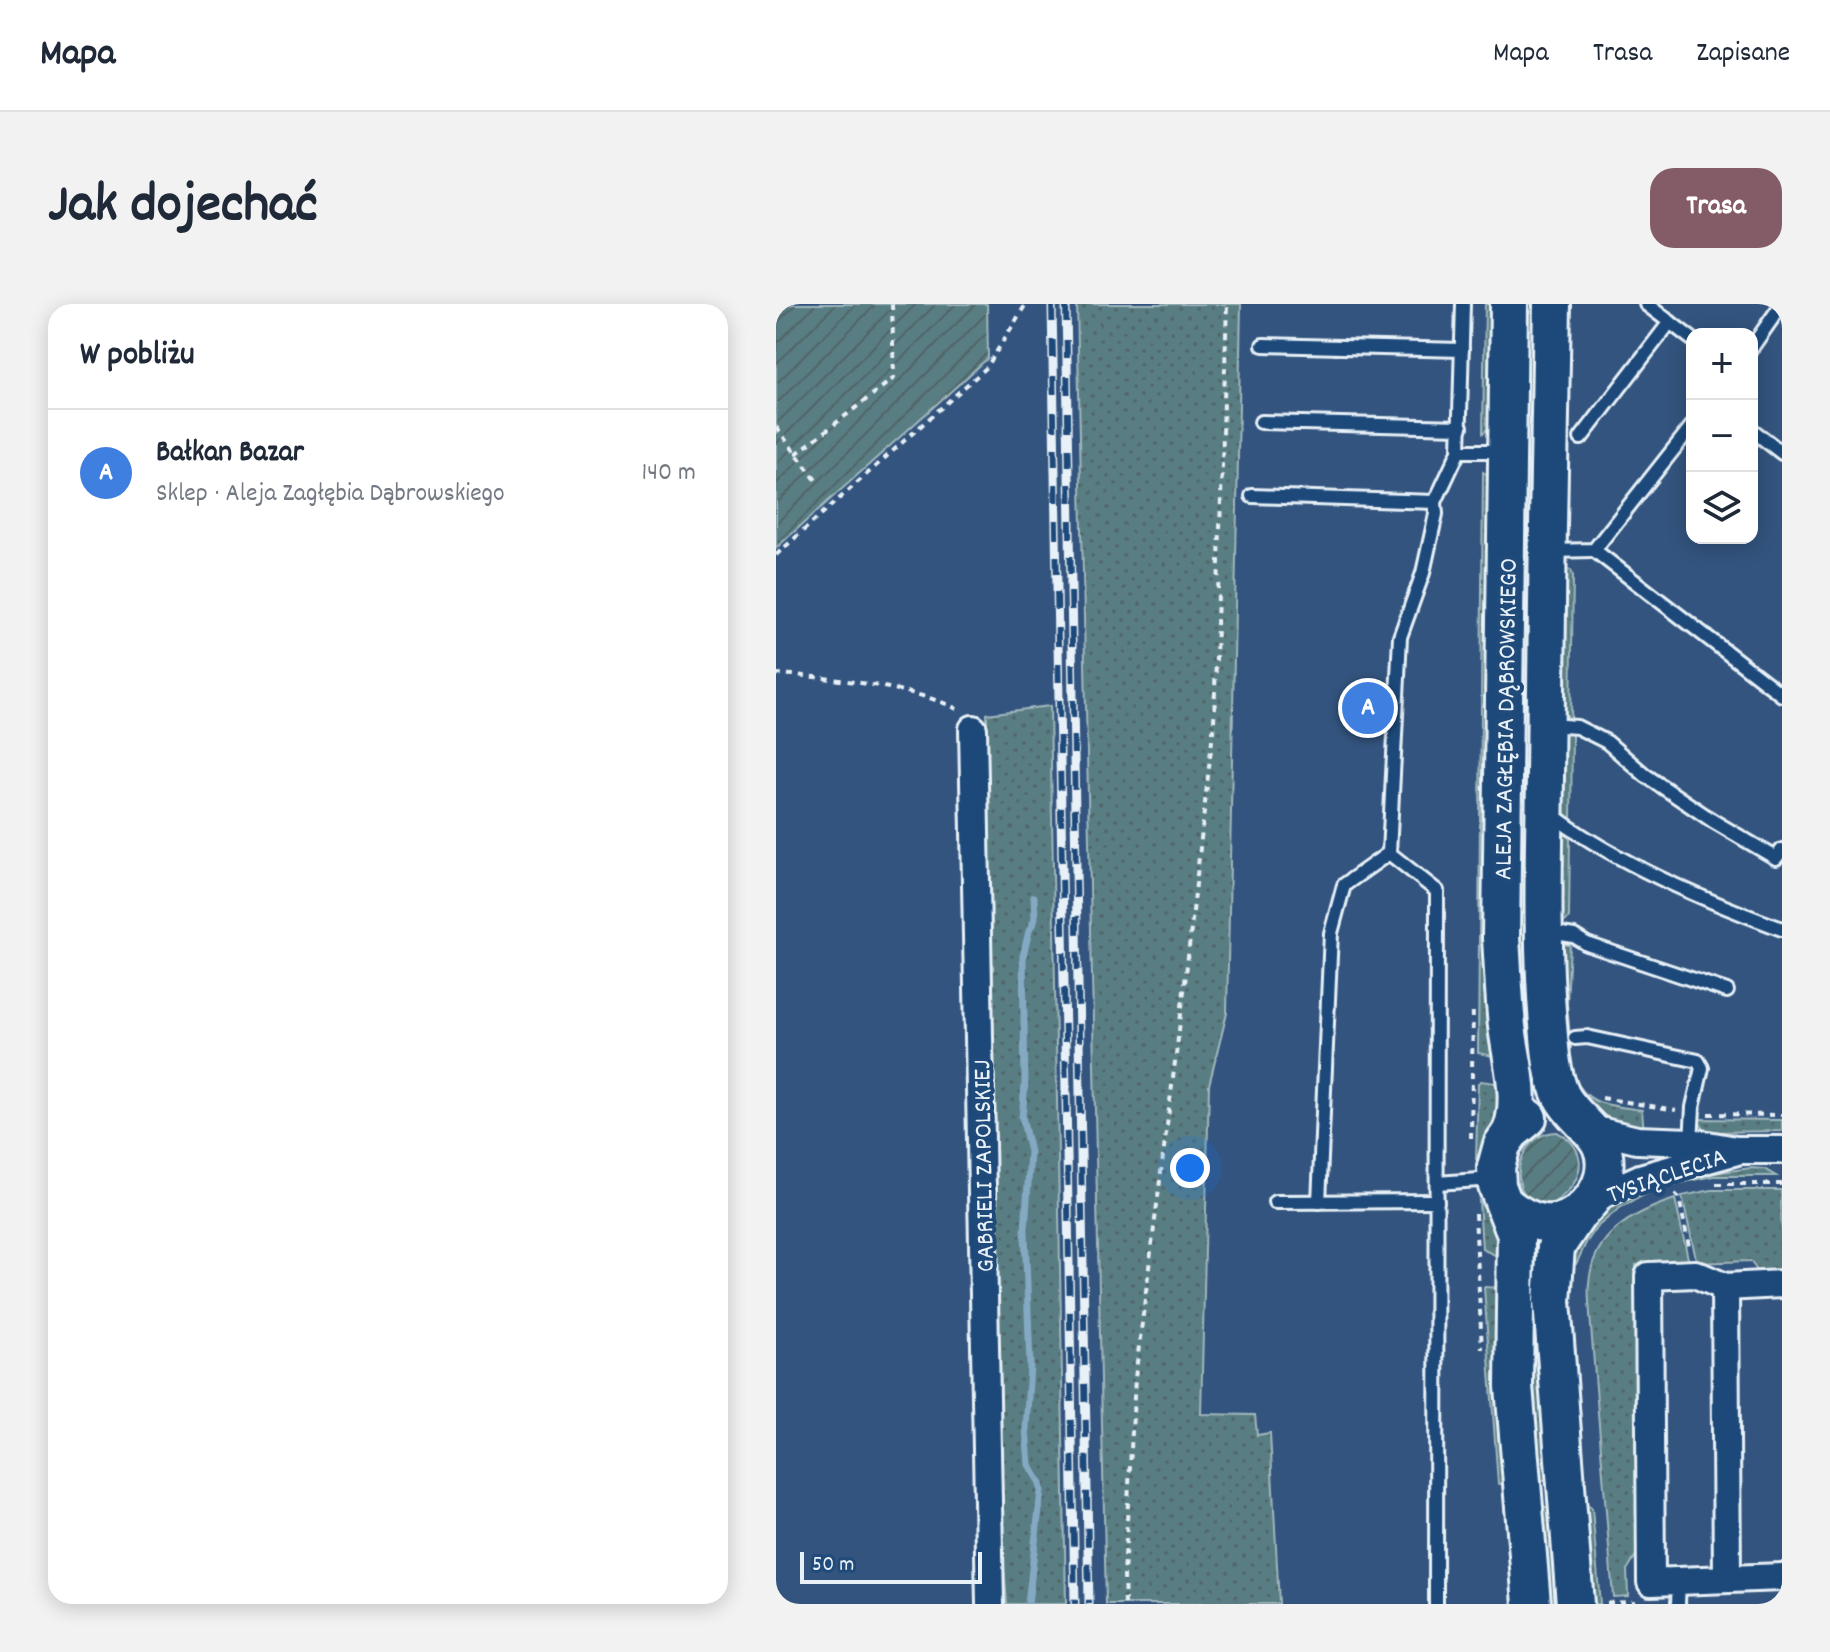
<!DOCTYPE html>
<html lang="pl">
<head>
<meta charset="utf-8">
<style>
	body { margin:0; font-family:Dekko,sans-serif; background:#f2f2f3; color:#1f2937 }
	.controls { position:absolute; right:24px; top:24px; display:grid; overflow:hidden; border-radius:16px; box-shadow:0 4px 20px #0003 }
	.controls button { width:72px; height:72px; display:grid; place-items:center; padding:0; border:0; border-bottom:2px solid #e0e1e3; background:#fff; color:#1f2937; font:40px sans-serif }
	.scale { position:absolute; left:24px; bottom:20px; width:182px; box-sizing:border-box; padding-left:8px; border:4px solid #e8f1f8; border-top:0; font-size:22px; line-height:28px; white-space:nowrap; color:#e8f1f8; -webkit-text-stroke:6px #1f4a7a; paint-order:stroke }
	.you { position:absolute; left:414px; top:864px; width:28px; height:28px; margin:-20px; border:6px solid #fff; border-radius:50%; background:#1a73e8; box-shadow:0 0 0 12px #1a73e833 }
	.badge { display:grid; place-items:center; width:52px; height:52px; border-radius:50%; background:#845c67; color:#fff; font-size:26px; font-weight:700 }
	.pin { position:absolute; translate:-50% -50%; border:4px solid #fff; box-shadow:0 2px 8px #0006 }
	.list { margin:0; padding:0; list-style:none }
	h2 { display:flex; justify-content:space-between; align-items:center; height:104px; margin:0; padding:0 32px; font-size:34px }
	h2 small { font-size:26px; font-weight:400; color:#747a83 }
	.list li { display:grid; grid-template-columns:52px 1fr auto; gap:24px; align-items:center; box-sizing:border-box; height:128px; padding:0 32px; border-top:2px solid #e0e1e3 }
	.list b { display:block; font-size:30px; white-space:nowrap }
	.list p { margin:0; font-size:26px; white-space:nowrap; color:#747a83 }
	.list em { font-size:26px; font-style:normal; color:#747a83 }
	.icon { flex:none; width:44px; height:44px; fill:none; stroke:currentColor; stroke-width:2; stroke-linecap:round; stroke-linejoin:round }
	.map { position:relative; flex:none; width:1006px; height:1300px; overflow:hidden; border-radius:24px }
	header { display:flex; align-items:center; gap:48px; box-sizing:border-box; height:112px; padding:0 40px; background:#fff; border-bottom:2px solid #e0e1e3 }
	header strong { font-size:38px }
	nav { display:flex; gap:44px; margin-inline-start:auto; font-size:28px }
	.intro { display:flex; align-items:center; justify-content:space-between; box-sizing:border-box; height:192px; padding:0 48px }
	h1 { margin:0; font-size:56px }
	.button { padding:20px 36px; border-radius:24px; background:#845c67; color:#fff; font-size:28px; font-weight:700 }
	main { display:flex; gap:48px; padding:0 48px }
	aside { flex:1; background:#fff; border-radius:24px; box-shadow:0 4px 20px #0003 }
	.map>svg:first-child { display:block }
</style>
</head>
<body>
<header>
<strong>Mapa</strong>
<nav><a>Mapa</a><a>Trasa</a><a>Zapisane</a></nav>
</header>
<div class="intro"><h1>Jak dojechać</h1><a class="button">Trasa</a></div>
<main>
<aside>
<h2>W pobliżu<small></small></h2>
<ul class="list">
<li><span class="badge" style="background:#3f7fe0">A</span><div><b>Bałkan Bazar</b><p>Sklep · Aleja Zagłębia Dąbrowskiego</p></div><em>140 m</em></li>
</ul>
</aside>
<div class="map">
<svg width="1006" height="1300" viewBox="0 0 1006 1300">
	<defs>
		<pattern id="grass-dots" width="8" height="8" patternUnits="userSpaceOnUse" patternTransform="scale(2)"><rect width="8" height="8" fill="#597d82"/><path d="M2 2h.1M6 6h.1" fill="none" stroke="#506569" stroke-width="1.8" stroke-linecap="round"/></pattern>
		<pattern id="garden-furrows" width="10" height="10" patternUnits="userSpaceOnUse" patternTransform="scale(2)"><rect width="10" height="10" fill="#597d82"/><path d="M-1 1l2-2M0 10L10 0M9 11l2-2" fill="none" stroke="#506569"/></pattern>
	</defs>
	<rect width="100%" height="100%" fill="#33547e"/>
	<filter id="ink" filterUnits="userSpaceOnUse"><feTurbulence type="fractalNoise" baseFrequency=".0125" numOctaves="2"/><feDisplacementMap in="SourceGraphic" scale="16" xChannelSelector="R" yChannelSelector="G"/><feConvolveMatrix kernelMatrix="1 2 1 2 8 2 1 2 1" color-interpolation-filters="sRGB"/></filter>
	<g filter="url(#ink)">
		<g fill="url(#grass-dots)" stroke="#a0b7bd" stroke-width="2">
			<polygon points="301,0 465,0 451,709 433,781 425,1110 479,1111 481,1131 494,1129 503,1300 330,1300"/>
			<polygon points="709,0 720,0 717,121 707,129"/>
			<polygon points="745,0 763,0 757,368 741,369"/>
			<polygon points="707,168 716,173 722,753 702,749"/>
			<polygon points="787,264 795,266 797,272 795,416 784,404"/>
			<polygon points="274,402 290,1300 231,1300 224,1215 211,410"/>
			<polygon points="792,429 796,430 795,517 784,504 787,430"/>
			<polygon points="748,524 751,524 762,753 749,753 742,699 744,525"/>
			<polygon points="782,526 786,527 794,535 793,613 790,617 781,619"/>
			<polygon points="781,640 794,641 791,700 795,745 787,746"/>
			<path d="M796,773H798C812,804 836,801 866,806L868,828C832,816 814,808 796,773Z"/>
			<polygon points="705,777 726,780 723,809 700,856 702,779"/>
			<polygon points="921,815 1006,816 1006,827 930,828"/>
			<polygon points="975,864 988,865 1000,872 938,872 903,879 901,874"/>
			<polygon points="875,884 872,889 845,903 821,923 810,939 800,960 790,961 807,929 848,892"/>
			<polygon points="936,886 1005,886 1006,967 1003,969 984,970 974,957 921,959 906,892"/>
			<path d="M899,895L913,959L860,961L862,1248L851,1266L852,1292L837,1293L813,998C808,937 847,912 899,895Z"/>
			<polygon points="703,897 725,931 728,955 706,945"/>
			<polygon points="708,983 726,984 734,1179 722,1180"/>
			<polygon points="750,985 764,986 778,1175 757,1177"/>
			<polygon points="803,1200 811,1200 816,1204 824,1300 811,1300"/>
			<polygon points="780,1202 788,1300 767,1300 759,1204"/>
		</g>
		<g fill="url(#garden-furrows)" stroke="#a0b7bd" stroke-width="2">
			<polygon points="0,0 211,0 212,54 0,244"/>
			<path d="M781,828C821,848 803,890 768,903C762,900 755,898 751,894C731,869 750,828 781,828Z"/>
		</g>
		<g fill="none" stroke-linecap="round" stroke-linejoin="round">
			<polyline stroke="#84a9c3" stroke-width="7" points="252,1300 265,1187 264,1179 253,1161 250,1124 254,1062 249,927 254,848 246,813 249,780 247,652 253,627 259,615 258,593"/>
			<g stroke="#e8f1f8" stroke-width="18">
				<g id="lane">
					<polyline points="870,0 916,35"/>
					<polyline points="487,41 686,46"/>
					<polyline points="976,43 1006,0"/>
					<polyline points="485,118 685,123"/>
					<polyline points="976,126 1006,149"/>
					<polyline points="805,134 894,18"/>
					<polyline points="683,147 687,0"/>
					<polyline points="476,192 659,198"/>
					<polyline points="818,246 1006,391"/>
					<polyline points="775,247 818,246 916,122"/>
					<polyline points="773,421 801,423 831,438 869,471 937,517 1000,554 1006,546"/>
					<path d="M774,509C837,558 930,597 1006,625"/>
					<polyline points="773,628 798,632 811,640 951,687"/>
					<polyline points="799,734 811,733 922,757 926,764 917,803 915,838"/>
					<polyline points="661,879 717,875"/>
					<polyline points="499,898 661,897"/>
					<polyline points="543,898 555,629 568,581 613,549"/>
					<polyline points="660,1300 661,587 613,549 624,333 647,269 660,210 659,198 683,147 728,147"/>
					<polyline points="902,1300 903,1277"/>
				</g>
			</g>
			<g stroke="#e8f1f8" stroke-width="32">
				<g id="street">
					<polyline points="197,425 214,1300"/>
					<polyline points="815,825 861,836 915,838 960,846 1006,846"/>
					<polyline points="817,895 864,874 961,847"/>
					<polyline points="1006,980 949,983 919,970 873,972 875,1278 1006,1273"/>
					<polyline points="949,983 951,1275"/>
				</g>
			</g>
			<g stroke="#e8f1f8" stroke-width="42">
				<g id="secondary">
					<path d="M733,0L725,634C727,663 728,693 731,722C735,757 748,794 735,828"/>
					<polyline points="752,814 735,828 726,841 720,863 721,882 740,931 738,1082 756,1300"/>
					<path d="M729,900C754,921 783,929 809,903C817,895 824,885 827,873C837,830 800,821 785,791C775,769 774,744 772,720C765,638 768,554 769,472C770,315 773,157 776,0"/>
					<polyline points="799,1300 776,997 780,943 802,910"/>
				</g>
			</g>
			<g stroke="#e8f1f8" stroke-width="4" stroke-dasharray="6 6" stroke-linecap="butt">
				<polyline points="0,123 43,180"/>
				<polyline points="20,150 118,74 116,0"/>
				<polyline points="0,251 211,63 250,0"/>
				<path d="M0,370C46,372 142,384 181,405"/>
				<polyline points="826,794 900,806"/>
				<polyline points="932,810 1006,811"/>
				<polyline points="695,834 697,702"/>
				<polyline points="940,880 1006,880"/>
				<polyline points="899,890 903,894 914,947"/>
				<polyline points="699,910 706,1045"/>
				<polyline points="831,1299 859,1298"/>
				<polyline points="349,1300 348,1271 359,1074 409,679 438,418 451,0"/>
			</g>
			<use href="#lane" stroke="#1f4a7a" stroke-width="12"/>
			<use href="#street" stroke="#1f4a7a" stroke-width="26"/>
			<use href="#secondary" stroke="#1f4a7a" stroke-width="36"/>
			<g stroke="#e8f1f8" stroke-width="9">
				<g id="rail">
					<polyline points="276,0 299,1300"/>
					<polyline points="290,0 313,1300"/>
				</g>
			</g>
			<use href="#rail" stroke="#1f4a7a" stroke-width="6" stroke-dasharray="18" stroke-linecap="butt"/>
		</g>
	</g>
	<g text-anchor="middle" stroke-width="8" stroke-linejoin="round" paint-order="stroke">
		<g font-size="26" fill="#e8f1f8" stroke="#1f4a7a">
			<text transform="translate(728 415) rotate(-89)" y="9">ALEJA ZAGŁĘBIA DĄBROWSKIEGO</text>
			<text transform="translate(206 862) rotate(-91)" y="9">GABRIELI ZAPOLSKIEJ</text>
			<text transform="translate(890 870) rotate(-19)" y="9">TYSIĄCLECIA</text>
		</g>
	</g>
</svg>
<div class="controls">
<button>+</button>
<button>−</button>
<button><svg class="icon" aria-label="layers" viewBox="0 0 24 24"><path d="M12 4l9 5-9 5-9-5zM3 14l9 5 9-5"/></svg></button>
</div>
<div class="scale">50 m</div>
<div class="you"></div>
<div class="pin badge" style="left:592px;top:404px;background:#3f7fe0">A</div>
</div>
</main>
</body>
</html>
